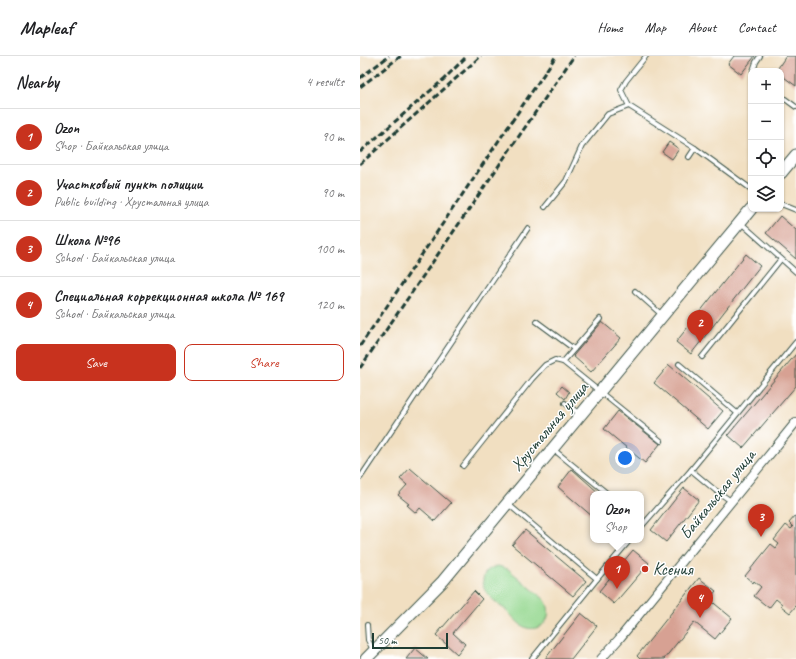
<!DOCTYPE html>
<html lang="en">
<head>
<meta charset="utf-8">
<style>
	body { margin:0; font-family:Caveat,sans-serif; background:#f6f6f6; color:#202124 }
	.controls { position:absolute; right:12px; top:12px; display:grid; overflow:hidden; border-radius:8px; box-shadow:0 1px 3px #0004 }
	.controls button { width:36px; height:36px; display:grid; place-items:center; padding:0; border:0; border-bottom:1px solid #e0e0e0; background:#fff; color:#202124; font:20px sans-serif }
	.scale { position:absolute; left:12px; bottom:10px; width:76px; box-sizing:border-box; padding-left:4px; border:2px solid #1f3d34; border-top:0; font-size:11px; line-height:14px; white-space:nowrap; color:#1f3d34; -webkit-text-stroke:3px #fff; paint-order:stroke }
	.you { position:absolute; left:265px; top:402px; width:14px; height:14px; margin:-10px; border:3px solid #fff; border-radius:50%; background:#1a73e8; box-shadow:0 0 0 6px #1a73e833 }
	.badge { display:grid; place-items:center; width:26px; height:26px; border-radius:50%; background:#c8321e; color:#fff; font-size:13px; font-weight:700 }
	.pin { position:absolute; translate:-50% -33px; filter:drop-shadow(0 1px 2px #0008) }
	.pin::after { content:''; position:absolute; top:21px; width:14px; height:12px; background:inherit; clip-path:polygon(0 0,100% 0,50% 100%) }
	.popup { position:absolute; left:230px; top:435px; width:54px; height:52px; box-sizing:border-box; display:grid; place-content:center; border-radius:8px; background:#fff; filter:drop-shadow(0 1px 3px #0005); font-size:13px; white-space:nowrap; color:#757577 }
	.popup b { font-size:15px; color:#202124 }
	.popup::after { content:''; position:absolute; left:50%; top:100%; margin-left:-8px; border:8px solid transparent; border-top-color:#fff }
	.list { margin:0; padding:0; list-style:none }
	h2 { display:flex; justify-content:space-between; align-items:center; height:52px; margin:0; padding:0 16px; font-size:17px }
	h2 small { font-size:13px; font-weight:400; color:#757577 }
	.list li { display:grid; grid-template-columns:26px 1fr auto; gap:12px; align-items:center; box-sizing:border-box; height:56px; padding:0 16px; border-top:1px solid #e0e0e0 }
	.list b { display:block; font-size:15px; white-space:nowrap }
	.list p { margin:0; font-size:13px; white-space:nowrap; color:#757577 }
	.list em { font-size:13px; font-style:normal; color:#757577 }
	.actions { display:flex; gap:8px; padding:12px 16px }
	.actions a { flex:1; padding:9px 0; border:1px solid #c8321e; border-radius:8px; text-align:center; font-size:14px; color:#c8321e }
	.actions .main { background:#c8321e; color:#fff }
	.icon { flex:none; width:22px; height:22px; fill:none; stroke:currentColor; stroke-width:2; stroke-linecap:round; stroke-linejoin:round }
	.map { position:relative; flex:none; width:436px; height:603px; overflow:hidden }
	header { display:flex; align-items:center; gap:24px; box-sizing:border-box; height:56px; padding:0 20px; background:#fff; border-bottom:1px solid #e0e0e0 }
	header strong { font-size:19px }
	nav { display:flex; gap:22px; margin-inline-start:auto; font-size:14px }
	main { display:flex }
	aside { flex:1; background:#fff }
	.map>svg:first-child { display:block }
</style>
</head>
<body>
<header>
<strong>Mapleaf</strong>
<nav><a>Home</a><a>Map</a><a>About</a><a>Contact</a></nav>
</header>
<main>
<aside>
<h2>Nearby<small>4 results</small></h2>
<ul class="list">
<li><span class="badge">1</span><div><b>Ozon</b><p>Shop · Байкальская улица</p></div><em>90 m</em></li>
<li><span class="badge">2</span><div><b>Участковый пункт полиции</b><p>Public building · Хрустальная улица</p></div><em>90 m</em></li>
<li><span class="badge">3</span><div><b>Школа №96</b><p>School · Байкальская улица</p></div><em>100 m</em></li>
<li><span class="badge">4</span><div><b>Специальная коррекционная школа № 169</b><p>School · Байкальская улица</p></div><em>120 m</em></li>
</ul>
<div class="actions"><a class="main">Save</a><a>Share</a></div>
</aside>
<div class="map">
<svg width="436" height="603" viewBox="0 0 436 603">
	<rect width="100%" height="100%" fill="#fff"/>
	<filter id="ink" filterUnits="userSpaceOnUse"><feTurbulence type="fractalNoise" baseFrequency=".025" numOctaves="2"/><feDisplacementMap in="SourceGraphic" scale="8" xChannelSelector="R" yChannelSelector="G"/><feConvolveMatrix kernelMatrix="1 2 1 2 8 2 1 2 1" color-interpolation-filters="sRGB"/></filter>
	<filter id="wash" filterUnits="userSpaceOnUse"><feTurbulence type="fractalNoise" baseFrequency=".012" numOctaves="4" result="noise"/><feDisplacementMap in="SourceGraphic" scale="16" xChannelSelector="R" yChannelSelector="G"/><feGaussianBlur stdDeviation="0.9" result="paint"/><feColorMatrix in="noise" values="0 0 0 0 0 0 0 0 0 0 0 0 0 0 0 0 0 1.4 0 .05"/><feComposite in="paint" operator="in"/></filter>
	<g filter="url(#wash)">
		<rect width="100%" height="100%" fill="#f1dfc1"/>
		<path fill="#95d890" stroke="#5a8a62" d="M138,510L148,513L185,544C189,551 190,558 186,565C182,571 174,574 167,572C160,570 153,561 148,556C138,547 118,536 124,520C126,514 132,511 138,510Z"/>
		<g id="blocks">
			<g fill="#d7a193">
				<polygon points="374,0 395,0 381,18 368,8"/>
				<polygon points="426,0 436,0 436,30 421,19 421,15 416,15"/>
				<polygon points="309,86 319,93 312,103 302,96"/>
				<polygon points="420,160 436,174 436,203 406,177"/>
				<polygon points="386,198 400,210 331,298 316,286"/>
				<polygon points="242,266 261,282 231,316 213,300"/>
				<polygon points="436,298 436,330 383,392 368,379"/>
				<polygon points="309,309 363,355 348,373 294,327"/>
				<polygon points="202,330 209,336 205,343 197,336"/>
				<polygon points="258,355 300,388 285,407 244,373"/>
				<polygon points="50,412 91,447 75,465 60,452 56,457 47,449 49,448 38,439 47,429 40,423"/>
				<polygon points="212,413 240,438 233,438 233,461 198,431"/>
				<polygon points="324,432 339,444 306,486 291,474"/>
				<polygon points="436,459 436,550 430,557 421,550 422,548 416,543 409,552 394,540 401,531 394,525 393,527 385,520 411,488 416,492 419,488 414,484 426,469 431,473 433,471 429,467"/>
				<polygon points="165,474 226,525 213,540 152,489"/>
				<polygon points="273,494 289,507 254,548 239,535"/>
				<polygon points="339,522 356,535 349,543 372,562 355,583 334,566 304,603 280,603 277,600"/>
				<polygon points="114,535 122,543 93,577 105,588 97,598 76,579"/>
				<polygon points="221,557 237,570 211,603 185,603"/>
				<polygon points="55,592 68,603 46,603"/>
			</g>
		</g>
	</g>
	<g filter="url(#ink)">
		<use href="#blocks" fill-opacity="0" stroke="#3e5549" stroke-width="1"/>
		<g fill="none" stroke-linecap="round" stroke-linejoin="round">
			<g stroke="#3e5549" stroke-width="6">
				<g id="service">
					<polyline points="393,15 396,6 400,0"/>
					<polyline points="421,40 436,51"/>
					<polyline points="269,50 261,34 266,25 286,0"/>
					<polyline points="329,101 335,92"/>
					<polyline points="421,148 436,154"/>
					<polyline points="185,151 206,125 222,90 248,58 269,50 335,92 391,133"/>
					<polyline points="381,167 436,216"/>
					<polyline points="275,235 302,259"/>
					<polyline points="240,263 203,306 301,385"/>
					<polyline points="176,265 214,293"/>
					<polyline points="342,301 421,203"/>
					<polyline points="319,308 377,357"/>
					<polyline points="205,347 220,358"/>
					<polyline points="193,393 248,438"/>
					<polyline points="103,410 172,323 185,309 195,304 203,306"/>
					<polyline points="331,414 355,434 371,445"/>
					<polyline points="0,422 168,172"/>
					<polyline points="148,448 237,523"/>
					<polyline points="281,471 331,414 436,286"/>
					<polyline points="7,569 8,584 13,594"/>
					<polyline points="172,603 237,523 270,484"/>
				</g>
			</g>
			<g stroke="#3e5549" stroke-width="10">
				<polyline id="minor" points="241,603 259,583 436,366"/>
			</g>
			<g stroke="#3e5549" stroke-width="13">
				<g id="tertiary">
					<polyline points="421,117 436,99"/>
					<polyline points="6,603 83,525 391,153"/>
				</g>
			</g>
			<use href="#service" stroke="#fff" stroke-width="4"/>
			<use href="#minor" stroke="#fff" stroke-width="8"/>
			<use href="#tertiary" stroke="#fff" stroke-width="11"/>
			<g stroke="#1f3d34" stroke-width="3" stroke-dasharray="6 3" stroke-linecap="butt">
				<polyline points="0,22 29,0"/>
				<polyline points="0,31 41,0"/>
				<polyline points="0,96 84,23 107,0"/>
				<polyline points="0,108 121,0"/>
				<polyline points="0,290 196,0"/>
				<polyline points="0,312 214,0"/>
			</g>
		</g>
	</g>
	<circle fill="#c8321e" stroke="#fff" stroke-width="1.5" cx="285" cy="513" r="4"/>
	<g text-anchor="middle" stroke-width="3" stroke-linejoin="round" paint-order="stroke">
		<g font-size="17" fill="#1f3d34" stroke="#fff">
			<text transform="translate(189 370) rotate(-50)" y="6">Хрустальная улица</text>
			<text transform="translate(357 438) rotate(-51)" y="6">Байкальская улица</text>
		</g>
		<g font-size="17" fill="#1f3d34" stroke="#fff" text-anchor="start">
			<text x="293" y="519">Ксения</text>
		</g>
	</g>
</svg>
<div class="controls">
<button>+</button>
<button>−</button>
<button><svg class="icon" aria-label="locate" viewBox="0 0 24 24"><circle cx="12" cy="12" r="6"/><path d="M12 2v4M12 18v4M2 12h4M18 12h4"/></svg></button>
<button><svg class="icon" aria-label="layers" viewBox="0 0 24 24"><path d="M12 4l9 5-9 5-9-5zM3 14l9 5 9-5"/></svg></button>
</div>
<div class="scale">50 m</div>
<div class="you"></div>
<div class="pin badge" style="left:257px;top:533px">1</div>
<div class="popup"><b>Ozon</b>Shop</div>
<div class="pin badge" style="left:340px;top:287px">2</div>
<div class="pin badge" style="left:401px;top:481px">3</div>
<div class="pin badge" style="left:340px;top:562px">4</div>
</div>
</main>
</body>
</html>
